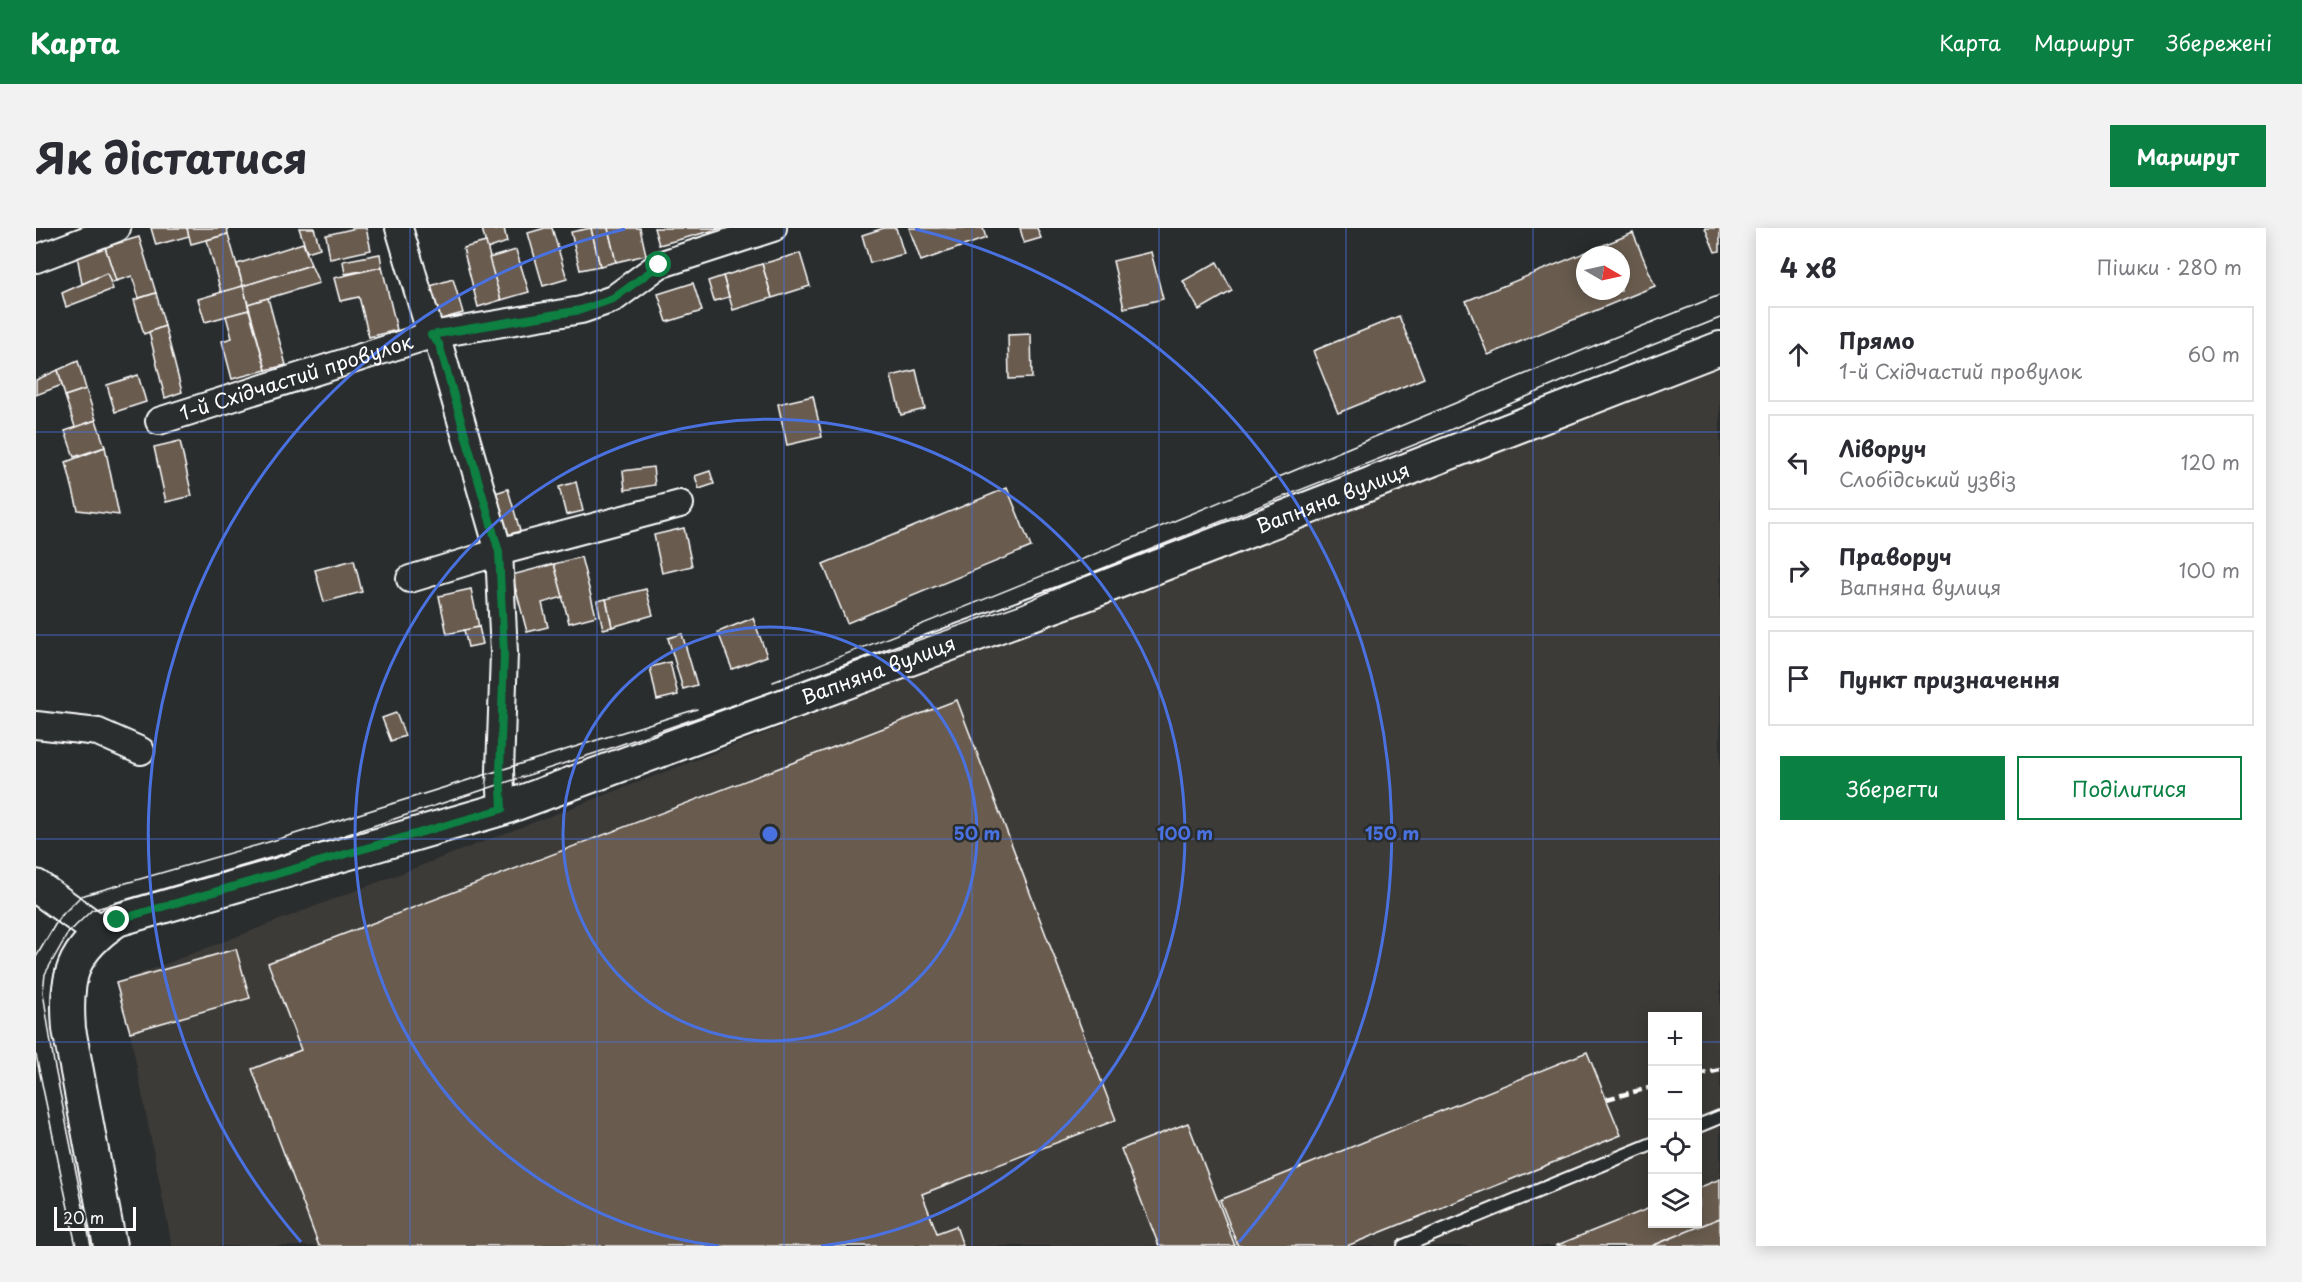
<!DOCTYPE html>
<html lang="uk">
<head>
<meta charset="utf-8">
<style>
	body { margin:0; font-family:"Playpen Sans",sans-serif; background:#f2f2f3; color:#2b2b33 }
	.controls { position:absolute; right:18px; bottom:18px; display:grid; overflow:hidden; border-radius:0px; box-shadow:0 3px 15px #0003 }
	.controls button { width:54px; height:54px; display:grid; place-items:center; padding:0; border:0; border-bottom:2px solid #e1e1e2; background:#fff; color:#2b2b33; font:30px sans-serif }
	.compass { position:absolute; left:1540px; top:18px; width:54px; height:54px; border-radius:50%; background:#fff; box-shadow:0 3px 15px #0003; rotate:99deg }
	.scale { position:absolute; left:18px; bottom:15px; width:82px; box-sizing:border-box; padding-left:6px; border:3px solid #fff; border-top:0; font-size:16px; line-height:21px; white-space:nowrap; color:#fff; -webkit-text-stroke:4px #2a2d2e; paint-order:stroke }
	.stop { position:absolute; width:18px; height:18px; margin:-14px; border:4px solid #0b8043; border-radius:50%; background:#fff }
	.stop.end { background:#0b8043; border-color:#fff; box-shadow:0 2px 6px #0008 }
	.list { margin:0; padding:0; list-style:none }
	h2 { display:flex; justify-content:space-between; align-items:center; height:78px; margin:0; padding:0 24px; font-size:26px }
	h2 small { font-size:20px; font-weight:400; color:#7c7c81 }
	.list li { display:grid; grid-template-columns:39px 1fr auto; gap:18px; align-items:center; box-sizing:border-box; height:96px; margin:0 12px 12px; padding:0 12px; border:2px solid #e1e1e2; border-radius:0px }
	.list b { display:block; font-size:22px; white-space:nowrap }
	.list p { margin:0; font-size:20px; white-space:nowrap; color:#7c7c81 }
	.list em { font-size:20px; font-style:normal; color:#7c7c81 }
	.actions { display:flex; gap:12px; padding:18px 24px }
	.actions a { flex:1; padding:14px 0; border:2px solid #0b8043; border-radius:0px; text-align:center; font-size:21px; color:#0b8043 }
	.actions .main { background:#0b8043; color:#fff }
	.icon { flex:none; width:33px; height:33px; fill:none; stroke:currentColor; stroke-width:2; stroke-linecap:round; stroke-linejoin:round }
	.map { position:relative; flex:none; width:1684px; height:1018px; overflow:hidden; border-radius:0px }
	header { display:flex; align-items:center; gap:36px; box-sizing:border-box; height:84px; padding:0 30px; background:#0b8043; color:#fff }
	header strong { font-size:28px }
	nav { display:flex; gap:33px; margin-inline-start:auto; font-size:21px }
	.intro { display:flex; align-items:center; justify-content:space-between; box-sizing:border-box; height:144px; padding:0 36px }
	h1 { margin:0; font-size:42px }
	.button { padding:15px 27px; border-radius:0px; background:#0b8043; color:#fff; font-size:21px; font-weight:700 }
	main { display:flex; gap:36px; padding:0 36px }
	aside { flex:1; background:#fff; border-radius:0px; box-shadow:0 3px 15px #0003 }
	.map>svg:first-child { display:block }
</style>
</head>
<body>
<header>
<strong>Карта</strong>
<nav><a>Карта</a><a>Маршрут</a><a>Збережені</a></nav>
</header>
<div class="intro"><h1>Як дістатися</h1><a class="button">Маршрут</a></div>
<main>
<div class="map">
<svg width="1684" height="1018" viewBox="0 0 1684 1018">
	<rect width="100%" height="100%" fill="#2a2d2e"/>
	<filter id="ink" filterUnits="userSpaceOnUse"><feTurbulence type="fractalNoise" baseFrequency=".0167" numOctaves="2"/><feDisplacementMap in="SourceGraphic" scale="12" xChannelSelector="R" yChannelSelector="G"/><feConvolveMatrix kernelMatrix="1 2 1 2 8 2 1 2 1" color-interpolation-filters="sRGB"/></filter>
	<g filter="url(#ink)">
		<path fill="#3d3b38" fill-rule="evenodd" d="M1684,138V1018H136L94,804L80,755ZM1616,788H1662V996H1616Z"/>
		<g fill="#695b50" stroke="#fff" stroke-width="1.5" fill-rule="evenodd">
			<polygon points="115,0 151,0 153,8 120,17"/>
			<polygon points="151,0 191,0 192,6 155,16"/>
			<polygon points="263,0 278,0 284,20 271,24"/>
			<polygon points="320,0 330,0 335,22 294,31 290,7"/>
			<polygon points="446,0 459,0 459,2 468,0 471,14 451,21"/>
			<polygon points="509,0 516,0 531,51 507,58 492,5"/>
			<polygon points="555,0 564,38 544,42 535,4"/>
			<polygon points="555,0 572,0 580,34 564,38"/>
			<polygon points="572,0 604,0 610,27 580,34"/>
			<polygon points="618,0 686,0 623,17"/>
			<polygon points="848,0 860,0 868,26 834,35 826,7"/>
			<polygon points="873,0 947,0 950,10 885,33"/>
			<polygon points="984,0 1001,0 1005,10 988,15"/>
			<polygon points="1669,0 1684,0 1684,23 1679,24"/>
			<path d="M1597,5L1619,58L1452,127L1430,73ZM1549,27H1585V63H1549Z"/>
			<polygon points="192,6 207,58 185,64 171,12"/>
			<polygon points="103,9 120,65 103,70 96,48 80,53 69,19"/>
			<polygon points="450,14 465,72 442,79 427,20"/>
			<polygon points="267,15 275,37 207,58 201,36"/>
			<polygon points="69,19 80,53 75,55 71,45 46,56 41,27"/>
			<polygon points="480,22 493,64 465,72 453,30"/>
			<polygon points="1115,24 1127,71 1088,80 1077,33"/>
			<polygon points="764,25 774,58 736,70 726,36"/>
			<polygon points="344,26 346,39 309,46 307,33"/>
			<polygon points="1181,34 1196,63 1163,82 1147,53"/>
			<polygon points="726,36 736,70 697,82 687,48"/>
			<polygon points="275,37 283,55 212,76 207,58"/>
			<polygon points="346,39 361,102 333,109 323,69 304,73 298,50"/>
			<polygon points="71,45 77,61 30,79 26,65"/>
			<polygon points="687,48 693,69 678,73 672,53"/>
			<polygon points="417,51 427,85 398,93 388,60"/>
			<polygon points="657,55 666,83 631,94 622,66"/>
			<polygon points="207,58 213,82 169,94 162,71"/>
			<polygon points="120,65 129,98 108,106 98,72"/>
			<polygon points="232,70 250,137 230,142 212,76"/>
			<polygon points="213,82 230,142 196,151 186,113 196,110 190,88"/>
			<polygon points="1363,88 1388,150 1302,185 1277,123"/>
			<polygon points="129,98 146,164 129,170 113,104"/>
			<polygon points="995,106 996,150 973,151 972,107"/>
			<polygon points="42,133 50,161 29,168 22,142"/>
			<polygon points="22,142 26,157 0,167 0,152"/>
			<polygon points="880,142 889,181 865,187 855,148"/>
			<polygon points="102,147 110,174 79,184 71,157"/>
			<polygon points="50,161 60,192 39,199 29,168"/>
			<polygon points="777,168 786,209 751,217 742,176"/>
			<polygon points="60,192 69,219 38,229 29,203"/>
			<polygon points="144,213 156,268 130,274 118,219"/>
			<polygon points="69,219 83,287 42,282 30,234"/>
			<polygon points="617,239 619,257 589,262 587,243"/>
			<polygon points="674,243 678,256 663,261 659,248"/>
			<polygon points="540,254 547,283 530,287 523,259"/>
			<polygon points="971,260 995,319 811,395 787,336"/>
			<polygon points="472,261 484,303 468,308 456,266"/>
			<polygon points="648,300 656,338 626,345 618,307"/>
			<polygon points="545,329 560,388 533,395 518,336"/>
			<polygon points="318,332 326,364 288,374 279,342"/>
			<polygon points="518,336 527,369 506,375 512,399 491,404 476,347"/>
			<polygon points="435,361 443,399 411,406 403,368"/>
			<polygon points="610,361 617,387 576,399 570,371"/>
			<polygon points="570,371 576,399 567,401 561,373"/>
			<polygon points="717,390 731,428 696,441 682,404"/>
			<polygon points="443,399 447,416 432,419 428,402"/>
			<polygon points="646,406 661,457 647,461 632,410"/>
			<polygon points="634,434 642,467 621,472 614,439"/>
			<polygon points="921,472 1080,892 886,966 901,1005 920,998 927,1018 283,1018 216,841 265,822 232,735"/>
			<polygon points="360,485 369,508 355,513 346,490"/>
			<polygon points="200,721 214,770 94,804 80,755"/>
			<polygon points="1551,824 1585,907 1311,1018 1202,1018 1184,972"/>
			<polygon points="1152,895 1199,1018 1123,1018 1085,921"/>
			<polygon points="1684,951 1684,990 1616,1018 1519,1018 1616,979 1616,996 1662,996 1662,960"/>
			<polygon points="1684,990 1684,1018 1616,1018"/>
		</g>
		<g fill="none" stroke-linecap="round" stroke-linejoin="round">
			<g stroke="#fff" stroke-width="16">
				<g id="service">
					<polyline points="1662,898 1684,889"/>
					<polyline points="1368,1018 1616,916"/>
				</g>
			</g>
			<g stroke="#fff" stroke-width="30">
				<g id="minor">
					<polyline points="363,0 395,107 403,116 463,324 468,425 464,543 466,581"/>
					<polyline points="0,31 81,0"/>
					<path id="s1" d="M123,193L395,107L545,82L577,71L623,37L737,0"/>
					<polyline points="374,351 463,324 644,276"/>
					<polyline points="0,497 62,504 105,523"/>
				</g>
			</g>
			<g stroke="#fff" stroke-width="36">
				<g id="tertiary">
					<polyline points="0,658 64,704"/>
					<path id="s2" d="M74,1018L33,801C29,749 35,723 81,692L466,581L1056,364L1684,120"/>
				</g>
			</g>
			<use href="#service" stroke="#2a2d2e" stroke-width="12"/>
			<use href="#minor" stroke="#2a2d2e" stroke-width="26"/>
			<use href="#tertiary" stroke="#2a2d2e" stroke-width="32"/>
			<g stroke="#fff" stroke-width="1.5">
				<path d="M737,454C1056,334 1367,192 1684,67"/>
				<polyline points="0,729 23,690 45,668 236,613 661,481"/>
				<polyline points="0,827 40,1018"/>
				<polyline points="55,1018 18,835 7,764 9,746 32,705 56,682 236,631 465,556 575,520 985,376 1060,343 1393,211 1529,152 1684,90"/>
			</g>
			<g stroke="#fff" stroke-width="4.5" stroke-dasharray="9 4.5" stroke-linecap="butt">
				<polyline points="1662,847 1684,842"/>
				<polyline points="1571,871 1616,859"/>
			</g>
		</g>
	</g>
	<g fill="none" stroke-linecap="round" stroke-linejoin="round" filter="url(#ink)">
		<polyline stroke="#0b8043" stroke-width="8" points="81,692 466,581 464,543 468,425 463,324 403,116 395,107 545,82 577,71 623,37"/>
	</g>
	<path fill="none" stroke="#4a71e0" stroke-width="1.5" stroke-opacity="0.55" d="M187,0V1018M374,0V1018M561,0V1018M748,0V1018M936,0V1018M1123,0V1018M1310,0V1018M1497,0V1018M0,204H1684M0,407H1684M0,611H1684M0,814H1616M1662,814H1684"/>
	<g fill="none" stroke="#4a71e0" stroke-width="3">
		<circle cx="734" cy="606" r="207"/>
		<path d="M683 1018A415 415 0 1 1 785 1018"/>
		<path d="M265 1014A622 622 0 0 1 589 1M879 1A622 622 0 0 1 1203 1014"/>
	</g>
	<g text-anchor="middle" stroke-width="5" stroke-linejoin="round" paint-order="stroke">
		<g font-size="20" fill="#fff" stroke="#2a2d2e">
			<text dy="7" stroke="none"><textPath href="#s1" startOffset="144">1-й Східчастий провулок</textPath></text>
			<text dy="7" stroke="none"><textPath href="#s2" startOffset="1636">Вапняна вулиця</textPath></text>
			<text dy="7" stroke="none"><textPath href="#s2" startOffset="1150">Вапняна вулиця</textPath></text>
		</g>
	</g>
	<circle cx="734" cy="606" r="9" fill="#4a71e0" stroke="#2a2d2e" stroke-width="3"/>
	<g font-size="18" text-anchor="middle" font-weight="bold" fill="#4a71e0" stroke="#2a2d2e" stroke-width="5" stroke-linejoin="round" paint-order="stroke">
		<text x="941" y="612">50 m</text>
		<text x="1149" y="612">100 m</text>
		<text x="1356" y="612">150 m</text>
	</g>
</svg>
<div class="controls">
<button>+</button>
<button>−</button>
<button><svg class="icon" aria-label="locate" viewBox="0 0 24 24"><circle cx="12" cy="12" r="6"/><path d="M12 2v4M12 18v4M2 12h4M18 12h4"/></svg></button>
<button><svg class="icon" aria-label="layers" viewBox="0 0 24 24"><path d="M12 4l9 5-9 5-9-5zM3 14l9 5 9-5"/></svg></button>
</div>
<svg class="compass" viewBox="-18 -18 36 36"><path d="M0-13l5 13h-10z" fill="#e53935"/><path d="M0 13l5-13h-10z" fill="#7c7c81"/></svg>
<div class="scale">20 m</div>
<div class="stop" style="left:623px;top:37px"></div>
<div class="stop end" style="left:81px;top:692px"></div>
</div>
<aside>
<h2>4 хв<small>Пішки · 280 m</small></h2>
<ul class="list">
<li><svg class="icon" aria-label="ahead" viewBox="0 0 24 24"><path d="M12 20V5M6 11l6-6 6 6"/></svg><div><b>Прямо</b><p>1-й Східчастий провулок</p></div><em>60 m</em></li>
<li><svg class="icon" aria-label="left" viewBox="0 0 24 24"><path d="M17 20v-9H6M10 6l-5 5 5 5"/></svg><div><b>Ліворуч</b><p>Слобідський узвіз</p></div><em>120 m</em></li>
<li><svg class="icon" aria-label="right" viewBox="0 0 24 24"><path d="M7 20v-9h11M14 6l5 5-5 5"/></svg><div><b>Праворуч</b><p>Вапняна вулиця</p></div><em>100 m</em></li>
<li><svg class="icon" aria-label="arrive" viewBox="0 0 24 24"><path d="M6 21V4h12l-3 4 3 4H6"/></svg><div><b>Пункт призначення</b></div></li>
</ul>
<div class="actions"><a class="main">Зберегти</a><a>Поділитися</a></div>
</aside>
</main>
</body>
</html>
